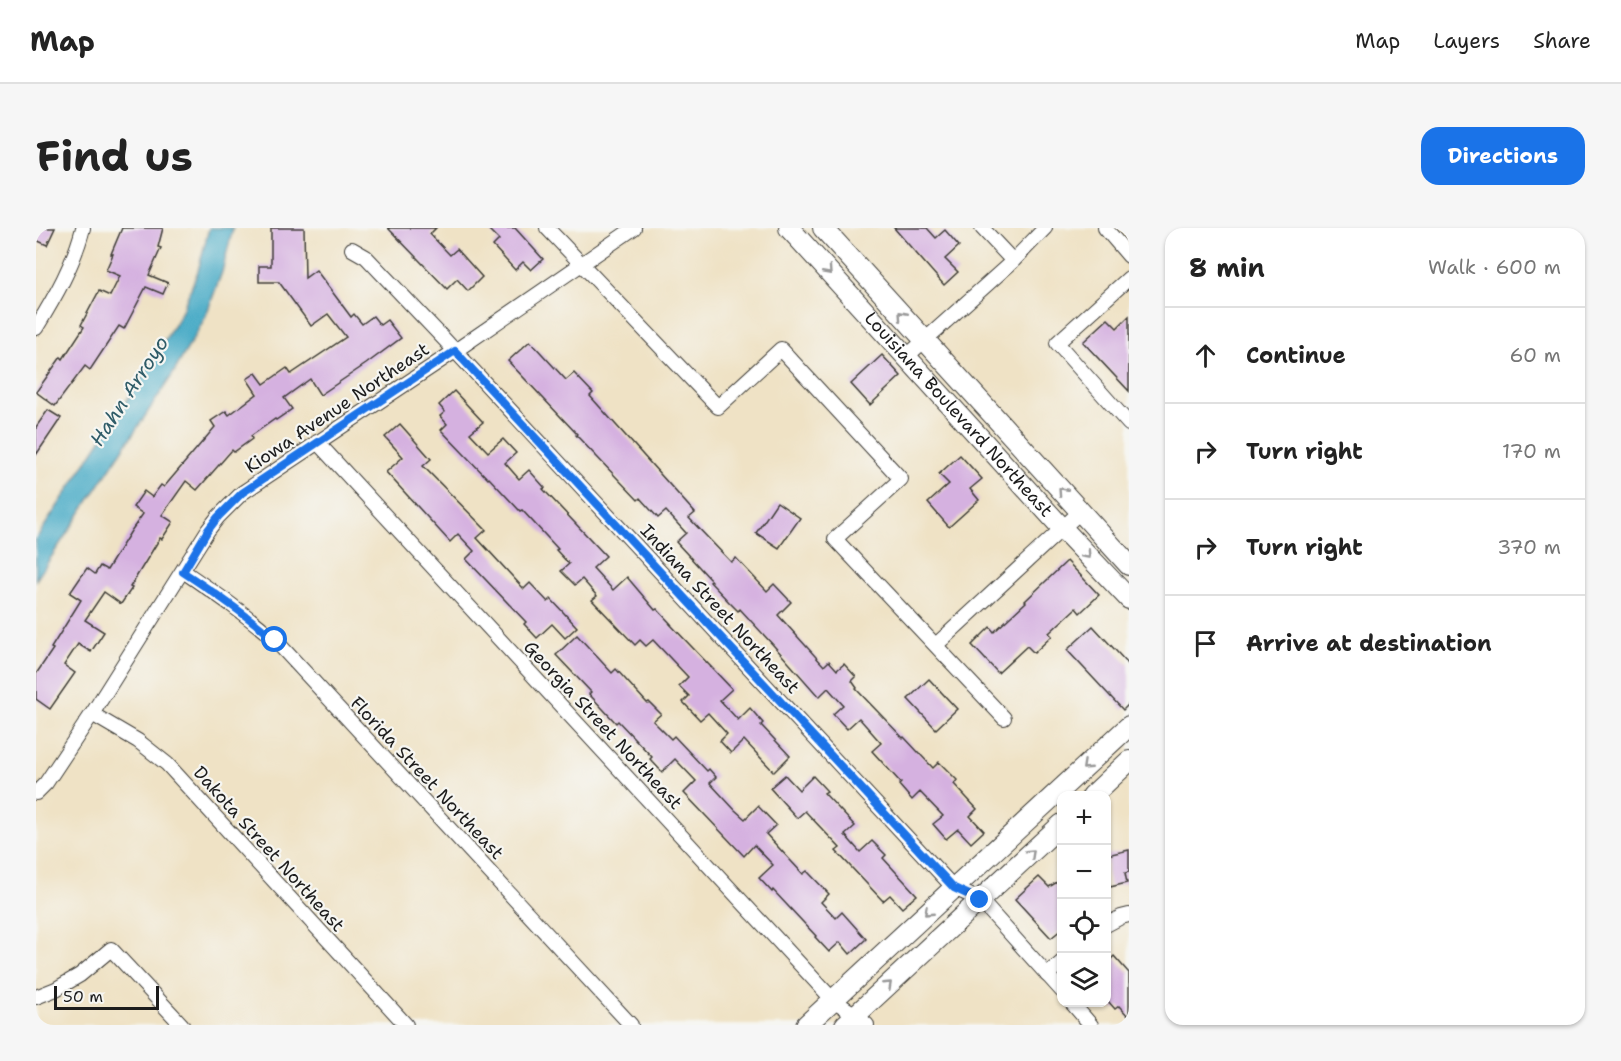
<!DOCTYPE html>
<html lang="en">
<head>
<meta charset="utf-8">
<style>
	body { margin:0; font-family:"Shantell Sans",sans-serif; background:#f6f6f6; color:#222 }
	.controls { position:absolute; right:18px; bottom:18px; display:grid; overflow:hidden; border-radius:12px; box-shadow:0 2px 4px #0004 }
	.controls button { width:54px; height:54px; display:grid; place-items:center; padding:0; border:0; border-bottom:2px solid #e0e0e0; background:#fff; color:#222; font:30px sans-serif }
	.scale { position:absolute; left:18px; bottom:15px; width:105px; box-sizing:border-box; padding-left:6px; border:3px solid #1c1c1c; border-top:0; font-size:16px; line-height:21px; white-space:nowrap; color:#1c1c1c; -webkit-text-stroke:4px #f6f6f2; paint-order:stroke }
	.stop { position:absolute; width:18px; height:18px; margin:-14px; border:4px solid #1a73e8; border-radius:50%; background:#fff }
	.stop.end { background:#1a73e8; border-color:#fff; box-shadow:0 2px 6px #0008 }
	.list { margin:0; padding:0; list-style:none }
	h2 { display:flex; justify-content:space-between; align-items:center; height:78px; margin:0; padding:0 24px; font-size:26px }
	h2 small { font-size:20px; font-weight:400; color:#767676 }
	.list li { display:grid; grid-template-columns:39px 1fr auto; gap:18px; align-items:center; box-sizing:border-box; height:96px; padding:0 24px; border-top:2px solid #e0e0e0 }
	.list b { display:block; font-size:22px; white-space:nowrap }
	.list em { font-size:20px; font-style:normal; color:#767676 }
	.icon { flex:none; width:33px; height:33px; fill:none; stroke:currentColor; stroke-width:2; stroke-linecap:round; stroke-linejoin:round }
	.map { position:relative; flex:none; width:1093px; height:797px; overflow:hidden; border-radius:18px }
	header { display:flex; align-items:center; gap:36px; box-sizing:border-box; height:84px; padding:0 30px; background:#fff; border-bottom:2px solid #e0e0e0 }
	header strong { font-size:28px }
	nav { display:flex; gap:33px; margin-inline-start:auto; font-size:21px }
	.intro { display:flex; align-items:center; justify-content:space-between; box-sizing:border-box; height:144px; padding:0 36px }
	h1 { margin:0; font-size:42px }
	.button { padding:15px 27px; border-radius:18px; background:#1a73e8; color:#fff; font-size:21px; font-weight:700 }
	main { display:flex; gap:36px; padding:0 36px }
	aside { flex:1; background:#fff; border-radius:18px; box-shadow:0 2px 4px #0004 }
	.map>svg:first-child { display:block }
</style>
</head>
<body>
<header>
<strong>Map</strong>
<nav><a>Map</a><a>Layers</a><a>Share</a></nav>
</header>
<div class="intro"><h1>Find us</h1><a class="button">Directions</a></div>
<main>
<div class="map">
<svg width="1093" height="797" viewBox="0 0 1093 797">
	<rect width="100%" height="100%" fill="#f6f6f2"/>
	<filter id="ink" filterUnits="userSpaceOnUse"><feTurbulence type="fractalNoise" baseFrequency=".0167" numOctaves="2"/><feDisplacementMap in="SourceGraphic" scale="12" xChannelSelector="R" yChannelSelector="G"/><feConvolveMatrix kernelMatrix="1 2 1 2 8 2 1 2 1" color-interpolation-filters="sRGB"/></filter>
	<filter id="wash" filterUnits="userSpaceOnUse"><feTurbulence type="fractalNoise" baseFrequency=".008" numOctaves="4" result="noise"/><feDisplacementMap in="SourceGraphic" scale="24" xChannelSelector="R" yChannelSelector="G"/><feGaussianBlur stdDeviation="1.35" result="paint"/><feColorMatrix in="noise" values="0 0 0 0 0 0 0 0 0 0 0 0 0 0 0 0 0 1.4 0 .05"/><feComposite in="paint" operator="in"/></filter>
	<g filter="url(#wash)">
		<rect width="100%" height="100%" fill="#efe2c5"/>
		<polygon fill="#46aac6" stroke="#316371" stroke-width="1.5" points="173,0 197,0 186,44 169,90 135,149 0,352 0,311 114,137 145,85 162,43"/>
		<g id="blocks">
			<g fill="#d5b1e0">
				<polygon points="0,0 19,0 11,17 0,12"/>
				<polygon points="86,0 127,0 122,19 125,20 113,47 132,55 127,66 110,59 88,101 83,98 54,142 49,138 19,178 0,164 25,129 27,131 48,99 45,97 63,63 74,68 84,48 70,42 77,26 75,26"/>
				<polygon points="235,0 268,0 269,50 280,42 315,89 318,86 326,96 337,88 344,97 351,92 365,110 330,136 284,167 274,151 248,170 256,181 240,192 239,191 215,208 216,211 198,224 196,222 161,262 150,253 126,287 137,294 126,311 124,310 94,359 96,360 85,376 68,364 49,392 68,404 55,424 42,416 28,437 39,445 14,481 0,471 0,446 17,421 15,420 45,372 34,365 51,340 59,346 64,338 71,342 95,303 107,286 97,279 108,263 116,269 125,257 128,259 179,199 175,193 190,183 193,187 221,166 211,151 220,145 228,156 251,140 255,146 310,109 292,86 275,98 243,54 223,54 223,38 235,38"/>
				<polygon points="352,0 400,0 394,6 414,27 421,21 446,49 432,63 421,51 411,61"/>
				<polygon points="451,0 479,0 507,31 495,42 487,34 479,42 457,18 463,12"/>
				<polygon points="858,0 891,0 900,10 909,2 923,18 909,31 922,44 908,57"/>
				<polygon points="1093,88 1093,163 1047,114 1072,91 1081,100"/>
				<polygon points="494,113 530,152 538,145 557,165 554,168 659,285 653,290 695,334 700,330 731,363 738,356 755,374 742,387 788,438 793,433 801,442 808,436 820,449 816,453 821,460 820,461 867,510 868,509 897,540 903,534 921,552 918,556 941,581 934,588 948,603 935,615 922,601 910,611 897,596 907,588 884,564 876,572 863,557 865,555 836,523 845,515 823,490 811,501 797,486 807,477 792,460 783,469 738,418 704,381 702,383 693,374 674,354 676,353 640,314 650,305 630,283 622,290 604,270 602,272 540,207 541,206 472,133"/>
				<polygon points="846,127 865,148 834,177 815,156"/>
				<polygon points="418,163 447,194 434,205 452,224 467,211 480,225 469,235 483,251 493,242 509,260 507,261 570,328 557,340 577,362 591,349 619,382 621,381 635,396 634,396 696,461 684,472 702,492 714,480 727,495 725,497 754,528 738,544 708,512 695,525 684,513 691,506 672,485 664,492 647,474 653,468 643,458 652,449 617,412 610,418 604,412 599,417 556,372 561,368 546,351 539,357 525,343 533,336 520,322 522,321 486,282 484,283 453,250 452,251 405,202 411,196 404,188 409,184 403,177"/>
				<polygon points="12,182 25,190 0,227 0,199"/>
				<polygon points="364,196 395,231 387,238 450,302 441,310 488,361 494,355 512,374 515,371 541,399 529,410 516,396 501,410 488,396 490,394 430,331 438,323 422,306 414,314 350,244 367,229 349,209"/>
				<polygon points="924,227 946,251 934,261 943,272 913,299 892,275 913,256 903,246"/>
				<polygon points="741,274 764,290 743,320 720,305"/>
				<polygon points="1031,333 1063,367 1044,385 1040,380 1013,405 1016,408 998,425 991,418 962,445 936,417 954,399 958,404 990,374 989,373"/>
				<polygon points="1057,398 1093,437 1093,476 1087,482 1031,422"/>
				<polygon points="541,407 576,445 580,441 611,475 613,474 625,486 617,493 635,511 638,508 671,543 673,541 680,549 674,555 699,582 709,591 722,578 740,597 730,606 767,646 771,643 793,666 785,674 800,690 806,684 830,711 814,726 804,714 793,724 779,709 780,708 737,662 736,664 723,650 737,637 718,617 708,628 648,565 660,553 639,531 626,544 614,531 616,529 582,493 580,495 567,481 553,466 555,464 520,427"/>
				<polygon points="893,451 921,481 900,501 872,471"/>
				<polygon points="749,547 763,562 777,548 791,563 788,565 819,598 809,607 824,624 836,613 850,627 847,630 881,667 866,680 854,667 847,673 800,623 804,620 769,583 761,590 734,560"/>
				<polygon points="1093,622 1093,644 1089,645 1091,655 1074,659 1071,643 1071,627"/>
				<polygon points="1003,649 1013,659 1026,651 1026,701 1015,710 979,671"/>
				<polygon points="1078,728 1093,745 1093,789 1083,778 1079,781 1071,772 1071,735"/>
			</g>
		</g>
	</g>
	<g filter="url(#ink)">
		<use href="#blocks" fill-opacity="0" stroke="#3c3a35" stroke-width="1.5"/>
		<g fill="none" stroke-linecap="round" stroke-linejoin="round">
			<g stroke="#3c3a35" stroke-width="16">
				<g id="minor">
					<polyline points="511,0 682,179 745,121 865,251 799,311 968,490"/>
					<polyline points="946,0 977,33"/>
					<polyline points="1069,0 1093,28"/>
					<polyline points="316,21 330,29 408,111 918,660 944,672 1026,763"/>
					<polyline points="1093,50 1021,115 1093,196"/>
					<path d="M0,100C19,69 38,36 47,0"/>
					<polyline points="870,129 977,33 1009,0"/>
					<polyline points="281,214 797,772 820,787 831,797"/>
					<path d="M147,343C179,365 210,386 239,412L595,797"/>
					<polyline points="900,417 1045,283"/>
					<polyline points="56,486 102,513 131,536 370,797"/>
					<polyline points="0,565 10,555 56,486 172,302 182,289 206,265 419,123 598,0"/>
					<polyline points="1070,697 1085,689 1093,687"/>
					<polyline points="1011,747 1026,734"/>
					<polyline points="0,769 20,761 44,747 75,721 146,797"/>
					<polyline points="1035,774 1055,797"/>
				</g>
			</g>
			<g stroke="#3c3a35" stroke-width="22">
				<g id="secondary">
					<path id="s1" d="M753,0L1026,300L1093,371"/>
					<polyline points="787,0 1093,337"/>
					<polyline points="1056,568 1093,533"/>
					<polyline points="770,797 1093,498"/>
					<polyline points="809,797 1026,596"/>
				</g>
			</g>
			<use href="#minor" stroke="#fff" stroke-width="14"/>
			<use href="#secondary" stroke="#fff" stroke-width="20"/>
		</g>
		<defs><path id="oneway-chevron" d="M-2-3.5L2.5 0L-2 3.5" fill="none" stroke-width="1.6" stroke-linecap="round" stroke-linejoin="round" transform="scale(1.5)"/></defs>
		<g stroke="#999">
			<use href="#oneway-chevron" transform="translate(792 43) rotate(48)"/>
			<use href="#oneway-chevron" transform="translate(866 87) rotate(-132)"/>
			<use href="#oneway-chevron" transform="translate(1026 263) rotate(-132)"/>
			<use href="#oneway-chevron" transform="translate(1051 327) rotate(47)"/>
			<use href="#oneway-chevron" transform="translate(1050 538) rotate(137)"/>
			<use href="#oneway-chevron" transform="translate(995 625) rotate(-43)"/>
			<use href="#oneway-chevron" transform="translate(892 684) rotate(137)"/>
			<use href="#oneway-chevron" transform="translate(852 757) rotate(-43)"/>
		</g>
	</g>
	<g fill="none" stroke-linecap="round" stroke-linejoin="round" filter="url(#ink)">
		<path stroke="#1a73e8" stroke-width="8" d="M239,412C210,386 179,365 147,344L172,302L182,289L206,265L419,123L918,660L944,672"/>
	</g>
	<g text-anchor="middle" stroke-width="4.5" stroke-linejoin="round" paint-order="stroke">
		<g font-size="18" fill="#1c1c1c" stroke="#f6f6f2">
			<text transform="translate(301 180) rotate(-34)" y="6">Kiowa Avenue Northeast</text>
			<text dy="6" stroke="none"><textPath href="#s1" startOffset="252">Louisiana Boulevard Northeast</textPath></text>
			<text transform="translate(684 381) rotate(47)" y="6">Indiana Street Northeast</text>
			<text transform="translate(567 497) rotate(47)" y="6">Georgia Street Northeast</text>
			<text transform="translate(391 550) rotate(47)" y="6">Florida Street Northeast</text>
			<text transform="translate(233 621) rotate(48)" y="6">Dakota Street Northeast</text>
		</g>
		<g font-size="20" font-style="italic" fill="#2f5c68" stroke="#f6f6f2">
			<text transform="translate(93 163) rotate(-57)" y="7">Hahn Arroyo</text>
		</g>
	</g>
</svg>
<div class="controls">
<button>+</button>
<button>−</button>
<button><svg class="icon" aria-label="locate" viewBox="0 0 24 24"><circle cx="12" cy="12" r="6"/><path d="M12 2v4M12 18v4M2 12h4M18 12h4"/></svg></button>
<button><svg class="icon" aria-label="layers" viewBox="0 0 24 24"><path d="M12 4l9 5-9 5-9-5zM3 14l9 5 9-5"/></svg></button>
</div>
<div class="scale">50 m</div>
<div class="stop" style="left:239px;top:412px"></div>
<div class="stop end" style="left:944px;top:672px"></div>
</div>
<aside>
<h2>8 min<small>Walk · 600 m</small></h2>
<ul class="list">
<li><svg class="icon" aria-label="ahead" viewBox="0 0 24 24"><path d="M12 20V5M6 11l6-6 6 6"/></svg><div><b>Continue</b></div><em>60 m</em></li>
<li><svg class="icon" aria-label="right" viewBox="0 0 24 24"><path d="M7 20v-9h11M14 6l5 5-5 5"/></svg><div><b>Turn right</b></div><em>170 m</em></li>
<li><svg class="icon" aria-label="right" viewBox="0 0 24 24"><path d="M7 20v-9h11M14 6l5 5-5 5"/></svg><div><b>Turn right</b></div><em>370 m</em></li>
<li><svg class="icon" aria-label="arrive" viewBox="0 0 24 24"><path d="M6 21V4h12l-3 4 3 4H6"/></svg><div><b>Arrive at destination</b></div></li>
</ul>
</aside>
</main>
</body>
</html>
